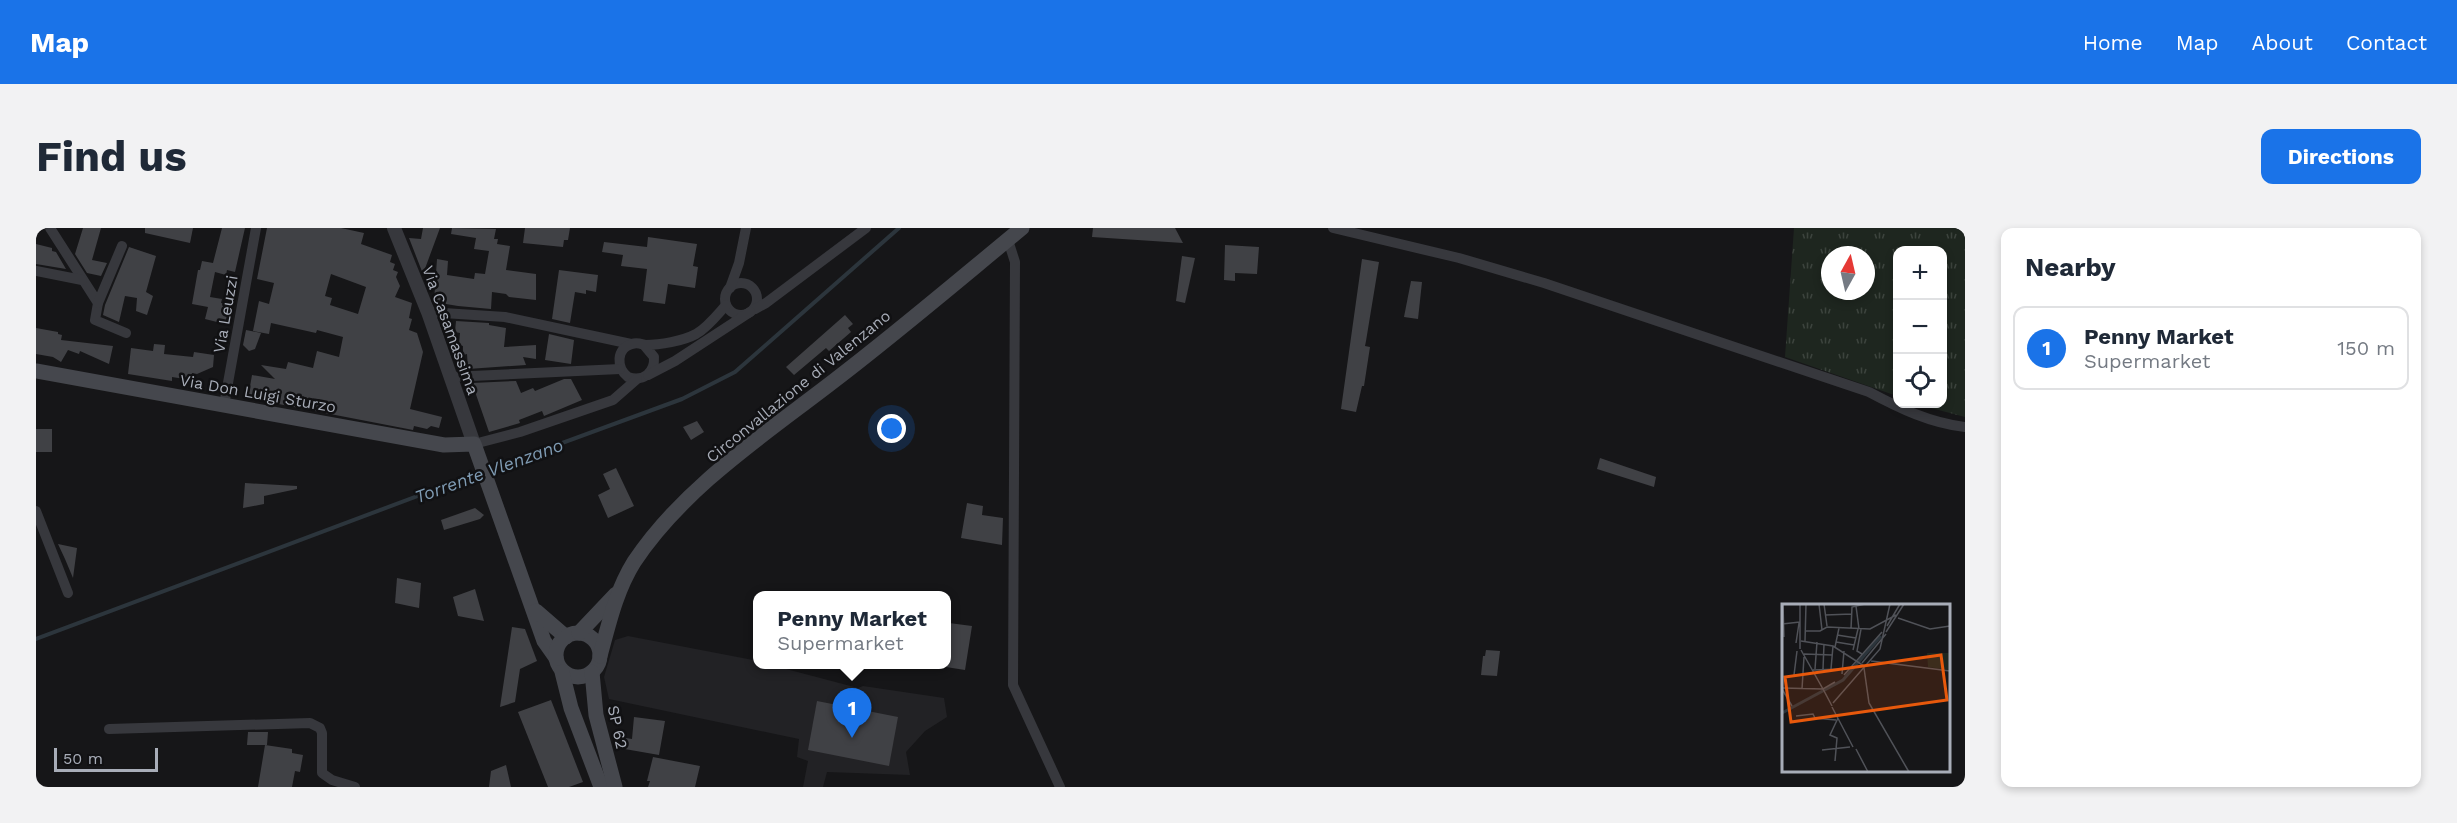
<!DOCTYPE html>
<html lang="en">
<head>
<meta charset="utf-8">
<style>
	body { margin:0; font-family:"Work Sans",sans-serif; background:#f2f2f3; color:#1f2937 }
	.controls { position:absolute; right:18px; top:18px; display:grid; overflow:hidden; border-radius:12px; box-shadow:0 3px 9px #0003 }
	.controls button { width:54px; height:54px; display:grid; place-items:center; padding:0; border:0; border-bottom:2px solid #e0e1e3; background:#fff; color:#1f2937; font:30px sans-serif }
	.compass { position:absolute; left:1785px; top:18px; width:54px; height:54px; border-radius:50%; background:#fff; box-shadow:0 3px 9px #0003; rotate:8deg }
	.scale { position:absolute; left:18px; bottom:15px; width:104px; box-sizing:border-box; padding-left:6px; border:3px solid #a8adb8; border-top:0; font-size:16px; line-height:21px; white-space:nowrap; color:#a8adb8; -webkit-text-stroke:4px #111113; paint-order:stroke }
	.you { position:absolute; left:856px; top:201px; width:21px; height:21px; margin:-15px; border:4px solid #fff; border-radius:50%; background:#1a73e8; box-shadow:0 0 0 9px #1a73e833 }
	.badge { display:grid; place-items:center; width:39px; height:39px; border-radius:50%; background:#1a73e8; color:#fff; font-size:20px; font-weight:700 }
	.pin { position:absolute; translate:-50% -50px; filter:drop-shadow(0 2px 3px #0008) }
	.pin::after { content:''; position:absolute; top:32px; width:21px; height:18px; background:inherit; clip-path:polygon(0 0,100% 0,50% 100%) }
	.popup { position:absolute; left:717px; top:363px; width:198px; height:78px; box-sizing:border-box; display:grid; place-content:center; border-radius:12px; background:#fff; filter:drop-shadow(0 2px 4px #0005); font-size:20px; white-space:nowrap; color:#747a83 }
	.popup b { font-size:22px; color:#1f2937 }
	.popup::after { content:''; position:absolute; left:50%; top:100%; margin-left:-12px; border:12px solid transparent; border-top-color:#fff }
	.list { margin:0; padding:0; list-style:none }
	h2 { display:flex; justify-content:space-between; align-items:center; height:78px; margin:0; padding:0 24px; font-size:26px }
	h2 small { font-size:20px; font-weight:400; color:#747a83 }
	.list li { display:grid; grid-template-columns:39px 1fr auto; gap:18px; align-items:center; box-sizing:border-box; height:84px; margin:0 12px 12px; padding:0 12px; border:2px solid #e0e1e3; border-radius:12px }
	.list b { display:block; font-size:22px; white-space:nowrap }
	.list p { margin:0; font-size:20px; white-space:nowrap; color:#747a83 }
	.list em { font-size:20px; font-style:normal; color:#747a83 }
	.icon { flex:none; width:33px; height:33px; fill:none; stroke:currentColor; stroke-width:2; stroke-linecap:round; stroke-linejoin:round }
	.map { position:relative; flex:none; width:1929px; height:559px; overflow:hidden; border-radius:12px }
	header { display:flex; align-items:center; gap:36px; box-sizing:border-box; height:84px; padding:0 30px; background:#1a73e8; color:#fff }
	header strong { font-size:28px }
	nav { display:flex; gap:33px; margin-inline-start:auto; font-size:21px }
	.intro { display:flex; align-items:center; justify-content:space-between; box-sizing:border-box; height:144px; padding:0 36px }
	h1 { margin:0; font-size:42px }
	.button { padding:15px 27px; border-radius:12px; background:#1a73e8; color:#fff; font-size:21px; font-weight:700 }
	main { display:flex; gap:36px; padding:0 36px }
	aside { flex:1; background:#fff; border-radius:12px; box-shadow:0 3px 9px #0003 }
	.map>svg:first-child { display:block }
</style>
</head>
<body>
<header>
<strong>Map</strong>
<nav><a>Home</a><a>Map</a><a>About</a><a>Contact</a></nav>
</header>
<div class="intro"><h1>Find us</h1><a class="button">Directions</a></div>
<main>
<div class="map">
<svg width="1929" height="559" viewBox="0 0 1929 559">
	<defs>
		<pattern id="grass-tufts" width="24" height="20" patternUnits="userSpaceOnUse" patternTransform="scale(1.5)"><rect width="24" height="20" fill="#1e261f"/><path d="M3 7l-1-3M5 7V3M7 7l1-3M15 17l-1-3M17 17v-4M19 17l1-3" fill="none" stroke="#3c433d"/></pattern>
	</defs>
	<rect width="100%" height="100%" fill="#161618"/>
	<polygon fill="#222225" points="592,408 717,432 721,433 722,436 735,437 822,460 827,458 908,470 911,489 889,503 870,524 874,547 791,544 787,559 767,559 772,533 761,529 763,511 573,471 568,449 579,412"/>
	<path fill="url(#grass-tufts)" fill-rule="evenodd" d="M1758,0H1929V189L1880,176H1906V22H1862L1861,168L1749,129ZM1794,27H1830V63H1794Z"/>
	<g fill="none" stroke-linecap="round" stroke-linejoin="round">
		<g stroke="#2c353c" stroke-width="4">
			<polyline points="450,243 646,171 699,144 863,0"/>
			<polyline points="0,411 443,245"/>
		</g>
	</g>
	<g fill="#404145" fill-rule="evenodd">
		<polygon points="47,0 65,0 56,32 71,35 65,48 51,45 39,26"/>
		<polygon points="109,0 157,0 154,15 109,5"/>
		<polygon points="186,0 209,0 199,44 191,42 190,47 179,44 174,69 186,71 185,75 194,76 189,96 169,91 172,79 156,76 162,42 164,42 166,33 177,35"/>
		<path d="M231,0H305L328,5L325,16L356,27L354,34L359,36L357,42L362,44L360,49L364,58L359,69L376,75L373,90L376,91L373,102L381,105L387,124L374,181L406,189L403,200L395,198L391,201L378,198L377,202L212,170L216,147L239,151L225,137L250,141L252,134L277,140L281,123L303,129L307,109L281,102L280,105L235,95L233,106L217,103L223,73L233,76L238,55L221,51ZM295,46L330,59L322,86L294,77L296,70L289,68Z"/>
		<polygon points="387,0 404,0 387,46 373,10 385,11"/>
		<polygon points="416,0 460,1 458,11 462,11 461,16 474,18 470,42 500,46 500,72 473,69 470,66 456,64 455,81 422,78 398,74 401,31 412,33 411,47 438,51 439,45 449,46 453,23 438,21 440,10 415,6"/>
		<polygon points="489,0 534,0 532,12 528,12 527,19 487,15"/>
		<polygon points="1057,0 1139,0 1147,15 1056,9"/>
		<polygon points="612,9 661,16 657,38 662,39 659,60 632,56 629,76 607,73 611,41 585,38 587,27 566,24 568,14 611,19"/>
		<polygon points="0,16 16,20 16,23 20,24 30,41 0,36"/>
		<polygon points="1189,17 1223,19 1221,46 1199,45 1199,53 1188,52"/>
		<polygon points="93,19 120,28 110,64 117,68 111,87 100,83 101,70 89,68 83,94 67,87 69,77"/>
		<polygon points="1146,28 1159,30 1149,75 1140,73"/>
		<polygon points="1326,31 1343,34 1330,113 1329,118 1334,119 1328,158 1326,158 1320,184 1305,181"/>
		<polygon points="523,42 562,47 560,64 550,62 550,66 539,64 534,95 516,91"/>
		<polygon points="1375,53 1386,54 1382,91 1368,89"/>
		<polygon points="809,87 817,96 812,100 815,104 793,123 790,120 758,147 750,139"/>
		<polygon points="420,93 453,95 453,97 470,100 468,119 500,117 500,131 487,129 490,137 432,141 431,126 427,127 427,118 423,117 424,105 419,104"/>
		<polygon points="0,100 22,104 22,106 26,107 25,112 77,118 73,136 44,123 43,126 32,122 25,134 17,129 0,126"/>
		<polygon points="210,102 225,105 219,121 213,123 207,117"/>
		<polygon points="513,106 538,112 535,136 509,132"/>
		<polygon points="118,116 129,117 128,126 157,129 158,124 178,127 177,139 161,146 156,145 155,152 136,149 136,153 92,146 95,120 117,123"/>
		<polygon points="528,151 535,151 546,172 508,188 506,183 483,192 484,195 453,204 436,155 480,153 485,165 497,160 499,163"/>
		<polygon points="661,193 668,204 655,212 647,199"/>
		<rect x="0" y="201" width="16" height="23"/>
		<polygon points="1564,230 1620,249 1618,259 1561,241"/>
		<polygon points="580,240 598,278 572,290 562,267 574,261 567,246"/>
		<polygon points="209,255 261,258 261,261 228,268 228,276 207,280"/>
		<polygon points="931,275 947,278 946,287 967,290 966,317 925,310"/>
		<polygon points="439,280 448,287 444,291 408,302 405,292"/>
		<polygon points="22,316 41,320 37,350 29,331"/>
		<polygon points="361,350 385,355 383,380 359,375"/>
		<polygon points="439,361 448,393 422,388 417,369"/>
		<polygon points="913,395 936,398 929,442 910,439 910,398"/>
		<polygon points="476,399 489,401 501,433 484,441 479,474 464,479"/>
		<polygon points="1450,422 1464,423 1461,448 1445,447 1447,428 1449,428"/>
		<polygon points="515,472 547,554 533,559 512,559 482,484"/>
		<polygon points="781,473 862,489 853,538 772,522"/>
		<polygon points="598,489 629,493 623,527 583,520 584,509 596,511"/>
		<polygon points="212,504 232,504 231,517 211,517"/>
		<polygon points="229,517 256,521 256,525 267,527 264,544 259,543 256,559 222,559"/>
		<polygon points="617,529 664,538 659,559 612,559 614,553 611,553"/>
		<polygon points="470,537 475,559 453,559 455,543"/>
	</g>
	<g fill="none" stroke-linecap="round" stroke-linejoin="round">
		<g stroke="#37383d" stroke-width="10">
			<polyline points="14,0 62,75 59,92 90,105"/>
			<path d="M1297,0L1423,30L1508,55L1833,164C1863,180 1894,195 1929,199"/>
			<polyline points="972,12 979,34 977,457 1024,559"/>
			<polyline points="0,43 46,52"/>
			<circle cx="705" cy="71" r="16"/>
			<polyline points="694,60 703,35 710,0"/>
			<polyline points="62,75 86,18"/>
			<polyline points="719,81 730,75 830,0"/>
			<polyline points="392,84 469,89 595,116"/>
			<path d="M608,117L618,129C619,145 607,154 592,149C580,140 580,120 596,116C601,114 605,116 609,117C624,117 647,113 660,106C672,99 681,87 690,77"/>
			<polyline points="612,147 639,133 714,84"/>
			<polyline points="414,149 584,141"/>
			<polyline points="188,177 220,0"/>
			<polyline points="438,216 484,204 577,172 601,151"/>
			<polyline points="0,283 32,365"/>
			<polyline points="73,501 274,495 284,500 286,505 286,545 296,552 319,559"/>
		</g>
		<polyline stroke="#37383d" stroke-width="14" points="358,0 392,84 438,216"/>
		<g stroke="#45474d" stroke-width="15">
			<polyline points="0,143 408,217 438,216 508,413 520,430"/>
			<polyline points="500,383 530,409"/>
			<circle cx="542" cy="427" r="22"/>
			<polyline points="543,405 580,366"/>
			<path d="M564,428C573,395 580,363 598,334C648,259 728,207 799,152C863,103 924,51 986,0"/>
			<polyline points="526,444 535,480 565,559"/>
			<polyline points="556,444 560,487 579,559"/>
		</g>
	</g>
	<g text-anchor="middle" stroke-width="5" stroke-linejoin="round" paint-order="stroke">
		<g font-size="16" fill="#a8adb8" stroke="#111113">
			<text transform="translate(189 86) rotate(-80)" y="6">Via Leuzzi</text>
			<text transform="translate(415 102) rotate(70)" y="6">Via Casamassima</text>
			<text transform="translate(762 158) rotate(-39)" y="6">Circonvallazione di Valenzano</text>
			<text transform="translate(222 165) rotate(10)" y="6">Via Don Luigi Sturzo</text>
			<text transform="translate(582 499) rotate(78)" y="6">SP 62</text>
		</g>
		<g font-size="18" font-style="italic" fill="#7f9bb3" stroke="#111113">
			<text transform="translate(453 243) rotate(-20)" y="6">Torrente Vlenzano</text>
		</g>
	</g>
	<g transform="translate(1746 376)">
		<rect width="168" height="168" fill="#161618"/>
		<path d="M145,49H168V66L146,63Z" fill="#1e261f"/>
		<path fill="none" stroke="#2c353c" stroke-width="3" d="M0,109L61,76L99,32"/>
		<path fill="none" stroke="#505258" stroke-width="1.5" d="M1,0L2,33M37,0L40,26M42,0L45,22M74,2L77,25M43,11L70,10M116,14L148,25L168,22M0,20L18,18M105,22L118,0M69,25L70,3L83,0M79,25L75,47L80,50M23,27H38L45,23L88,25L114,11M104,28L122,0M55,31L74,34M19,37L51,42L82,62M23,37L24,0M54,38L72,41M14,39L17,19M53,43L57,24M18,45V0M19,46L41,85L53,78M71,46L76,25M22,50L50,51M89,57L168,67M80,59L104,30M82,64L87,99L127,168M33,65L35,38M41,65L42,40M49,65L51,42M31,66L60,65M60,70L62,47M12,71L15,47M62,71L100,28M0,84L41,85L50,102M0,85L10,102M20,85L22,53M51,99L98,45L108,0M50,103L71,143M14,112L31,110L33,114L54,116M74,145L86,168M40,146L68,143M53,157L55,134L48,131L56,114"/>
		<path fill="#e8590c" fill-opacity="0.15" stroke="#e8590c" stroke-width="3" d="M159,51L165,96L9,118L3,73Z"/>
		<rect width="168" height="168" fill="none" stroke="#a8adb8" stroke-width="3"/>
	</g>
</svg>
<div class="controls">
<button>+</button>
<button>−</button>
<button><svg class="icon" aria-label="locate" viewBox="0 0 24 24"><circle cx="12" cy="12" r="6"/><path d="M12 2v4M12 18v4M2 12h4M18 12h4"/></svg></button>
</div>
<svg class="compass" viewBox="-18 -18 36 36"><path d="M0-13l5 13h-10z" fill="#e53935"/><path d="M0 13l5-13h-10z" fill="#747a83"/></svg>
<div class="scale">50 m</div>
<div class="you"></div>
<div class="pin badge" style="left:816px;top:510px">1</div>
<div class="popup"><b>Penny Market</b>Supermarket</div>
</div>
<aside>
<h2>Nearby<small></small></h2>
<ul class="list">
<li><span class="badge">1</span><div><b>Penny Market</b><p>Supermarket</p></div><em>150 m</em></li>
</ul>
</aside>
</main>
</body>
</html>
